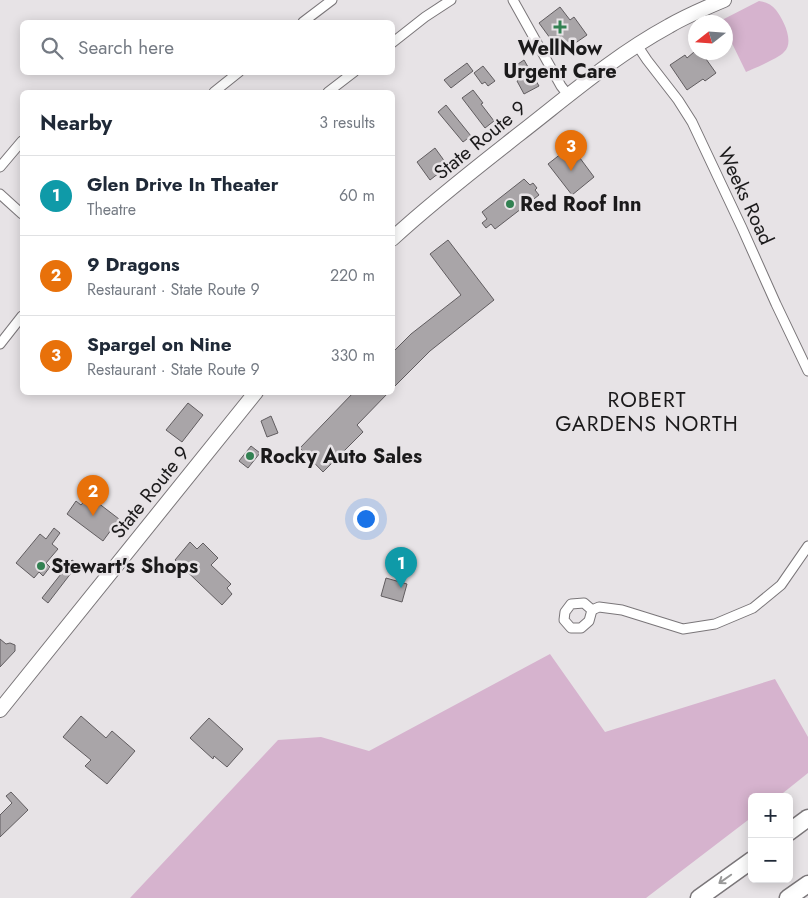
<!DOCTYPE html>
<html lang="en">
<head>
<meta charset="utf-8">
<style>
	body { margin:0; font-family:Jost,sans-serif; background:#f6f6f7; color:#1f2937 }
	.controls { position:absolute; right:15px; bottom:15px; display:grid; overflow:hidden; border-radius:8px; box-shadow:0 2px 12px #0003 }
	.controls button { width:45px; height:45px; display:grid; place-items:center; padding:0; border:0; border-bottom:1px solid #e0e1e3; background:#fff; color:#1f2937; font:25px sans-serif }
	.compass { position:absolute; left:688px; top:15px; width:45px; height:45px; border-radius:50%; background:#fff; box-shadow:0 2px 12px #0003; rotate:253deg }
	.you { position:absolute; left:365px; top:518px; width:18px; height:18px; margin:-12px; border:4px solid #fff; border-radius:50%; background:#1a73e8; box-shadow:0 0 0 8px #1a73e833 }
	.badge { display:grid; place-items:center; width:32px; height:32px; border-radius:50%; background:#328152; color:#fff; font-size:16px; font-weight:700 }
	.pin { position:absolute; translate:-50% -41px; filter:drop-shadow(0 1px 2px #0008) }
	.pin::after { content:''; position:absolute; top:26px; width:18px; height:15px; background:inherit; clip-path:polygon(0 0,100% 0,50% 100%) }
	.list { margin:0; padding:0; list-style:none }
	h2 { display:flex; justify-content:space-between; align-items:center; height:65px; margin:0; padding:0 20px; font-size:21px }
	h2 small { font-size:16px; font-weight:400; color:#747a83 }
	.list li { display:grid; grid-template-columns:32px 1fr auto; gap:15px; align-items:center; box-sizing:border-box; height:80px; padding:0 20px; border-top:1px solid #e0e1e3 }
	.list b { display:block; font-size:19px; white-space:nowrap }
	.list p { margin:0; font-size:16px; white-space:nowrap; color:#747a83 }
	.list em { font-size:16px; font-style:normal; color:#747a83 }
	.icon { flex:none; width:28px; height:28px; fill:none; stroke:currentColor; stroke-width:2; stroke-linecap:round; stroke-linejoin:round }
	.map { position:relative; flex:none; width:808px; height:898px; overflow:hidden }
	.search { position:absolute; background:#fff; box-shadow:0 2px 12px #0003; left:20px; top:20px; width:375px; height:55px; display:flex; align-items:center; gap:12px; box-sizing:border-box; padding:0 18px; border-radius:8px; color:#747a83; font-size:19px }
	.panel { position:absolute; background:#fff; box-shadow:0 2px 12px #0003; left:20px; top:90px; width:375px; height:305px; border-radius:8px }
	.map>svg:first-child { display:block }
</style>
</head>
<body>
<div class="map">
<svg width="808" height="898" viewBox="0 0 808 898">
	<rect width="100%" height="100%" fill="#e7e3e6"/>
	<g fill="#d6b3ce">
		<path d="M759,1C766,2 772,5 776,10C783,19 795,42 784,52C779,58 755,68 746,72L726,31V22H721L720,21Z"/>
		<polygon points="550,654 605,732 775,679 808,737 808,773 778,797 752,797 752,817 646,898 130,898 278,740 321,737 369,751"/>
	</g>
	<g fill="#a9a5a8" stroke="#615d60">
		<polygon points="560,7 570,20 574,17 587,35 561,53 539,23"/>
		<polygon points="694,52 701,52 716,73 705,81 703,79 687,90 670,65 685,55 687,58"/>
		<polygon points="524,60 539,86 524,94 517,81 521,78 515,66"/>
		<polygon points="467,63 473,71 451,88 444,80"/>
		<polygon points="483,66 495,81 488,86 485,82 482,84 474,73"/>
		<polygon points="473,90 483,103 481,104 494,121 485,128 462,98"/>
		<polygon points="446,105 471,136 463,142 438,112"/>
		<polygon points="571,146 594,177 572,195 548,164"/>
		<polygon points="435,148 448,166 430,180 417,162"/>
		<polygon points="524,179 530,185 533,183 537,188 535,190 539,195 495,229 491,224 486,228 482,223 487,219 482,212"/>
		<polygon points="448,240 494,300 430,351 392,389 392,353 411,334 461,295 430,254"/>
		<polygon points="354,392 389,392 357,425 363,432 323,472 300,448"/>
		<polygon points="188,403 203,415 182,442 166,430"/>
		<polygon points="271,416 278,433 267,437 261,421"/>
		<polygon points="251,446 260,453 248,468 239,461"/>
		<polygon points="89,496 119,519 103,541 67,514 76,501 81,505"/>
		<polygon points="54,528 60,533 52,544 58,549 46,563 50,567 43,576 39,572 34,578 16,563 40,534 46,539"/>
		<polygon points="190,542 197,549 203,543 218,558 211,565 231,584 227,588 232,594 222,605 175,560"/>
		<polygon points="72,560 78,564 48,603 42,598"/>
		<polygon points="386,578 407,584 402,602 381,596"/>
		<polygon points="0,639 6,644 10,643 15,645 15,651 0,667"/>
		<polygon points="81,716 106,738 112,731 135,751 107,784 85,766 91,760 63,737"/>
		<polygon points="209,718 243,749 227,767 214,756 213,759 190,738"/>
		<polygon points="11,792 28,810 0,837 0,815 12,803 6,796"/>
	</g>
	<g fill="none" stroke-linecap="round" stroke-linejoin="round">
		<g stroke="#7a7679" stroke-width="11">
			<g id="street">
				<polyline points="513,0 561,86 568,95"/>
				<polyline points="303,22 332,0"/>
				<polyline points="392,43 425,17 451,0"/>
				<polyline points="637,45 647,60 678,100 692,122 742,228 776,304 808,371"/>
				<polyline points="214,92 239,72"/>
				<polyline points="328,92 354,72"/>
				<polyline points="0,167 22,141"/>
				<polyline points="0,194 22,214"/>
				<polyline points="0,344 22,316"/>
				<polygon points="584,603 592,610 589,621 581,628 571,628 564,620 565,612 571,604"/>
				<polyline points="592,610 599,607 622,610 683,629 715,624 753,608 781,585 808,546"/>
			</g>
		</g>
		<g stroke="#7a7679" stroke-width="16">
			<g id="primary">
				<path d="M392,239C432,202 476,168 518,135C567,97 614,56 669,26C686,16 705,8 724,0"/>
				<polyline points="0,710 256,392"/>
			</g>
		</g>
		<g stroke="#7a7679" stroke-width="19">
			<g id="highway">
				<polyline points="789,832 808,818"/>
				<polyline points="699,898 752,860"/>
				<polyline points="788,898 808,884"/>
			</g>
		</g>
		<use href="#street" stroke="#fff" stroke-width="9"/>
		<use href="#primary" stroke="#fff" stroke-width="14"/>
		<use href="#highway" stroke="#fff" stroke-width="16"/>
	</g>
	<defs><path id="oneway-shaft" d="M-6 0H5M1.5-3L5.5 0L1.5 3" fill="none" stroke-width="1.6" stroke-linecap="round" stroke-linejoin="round" transform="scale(1.25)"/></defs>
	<use stroke="#989898" href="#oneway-shaft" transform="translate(725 879) rotate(145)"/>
	<g fill="#328152" stroke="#e7e3e6" stroke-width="2">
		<path d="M557.5 19.5h5v5h5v5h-5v5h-5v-5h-5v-5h5z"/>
		<circle cx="510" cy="204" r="5"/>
		<circle cx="250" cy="456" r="5"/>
		<circle cx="41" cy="566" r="5"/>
	</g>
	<g text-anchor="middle" stroke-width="5" stroke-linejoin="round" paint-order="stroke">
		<g font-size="20" font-weight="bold" fill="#1b1a1b" stroke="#e7e3e6" text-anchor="start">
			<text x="560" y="55" text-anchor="middle">WellNow<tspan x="560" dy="23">Urgent Care</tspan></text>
			<text x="520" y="211">Red Roof Inn</text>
			<text x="260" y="463">Rocky Auto Sales</text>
			<text x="51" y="573">Stewart's Shops</text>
		</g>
		<g font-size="20" fill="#1b1a1b" stroke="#e7e3e6">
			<text transform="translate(480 140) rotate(-39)" y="7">State Route 9</text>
			<text transform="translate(746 196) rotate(65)" y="7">Weeks Road</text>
			<text transform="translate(150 492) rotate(-51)" y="7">State Route 9</text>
		</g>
		<g font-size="21" letter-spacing="1" fill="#1b1a1b" stroke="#e7e3e6">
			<text x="647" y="407">ROBERT<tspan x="647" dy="24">GARDENS NORTH</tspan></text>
		</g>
	</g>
</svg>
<div class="controls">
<button>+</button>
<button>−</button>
</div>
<svg class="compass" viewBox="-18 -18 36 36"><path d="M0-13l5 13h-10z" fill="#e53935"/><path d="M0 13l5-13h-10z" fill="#747a83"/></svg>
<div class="you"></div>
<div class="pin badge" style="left:401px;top:588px;background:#0f9aa8">1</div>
<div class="pin badge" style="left:93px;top:516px;background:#e8710a">2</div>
<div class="pin badge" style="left:571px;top:171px;background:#e8710a">3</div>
<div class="search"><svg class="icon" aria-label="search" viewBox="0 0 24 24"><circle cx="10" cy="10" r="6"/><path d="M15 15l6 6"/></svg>Search here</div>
<section class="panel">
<h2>Nearby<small>3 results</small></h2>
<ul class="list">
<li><span class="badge" style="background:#0f9aa8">1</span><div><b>Glen Drive In Theater</b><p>Theatre</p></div><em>60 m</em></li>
<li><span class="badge" style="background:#e8710a">2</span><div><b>9 Dragons</b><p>Restaurant · State Route 9</p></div><em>220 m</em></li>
<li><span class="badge" style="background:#e8710a">3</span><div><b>Spargel on Nine</b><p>Restaurant · State Route 9</p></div><em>330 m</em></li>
</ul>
</section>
</div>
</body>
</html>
